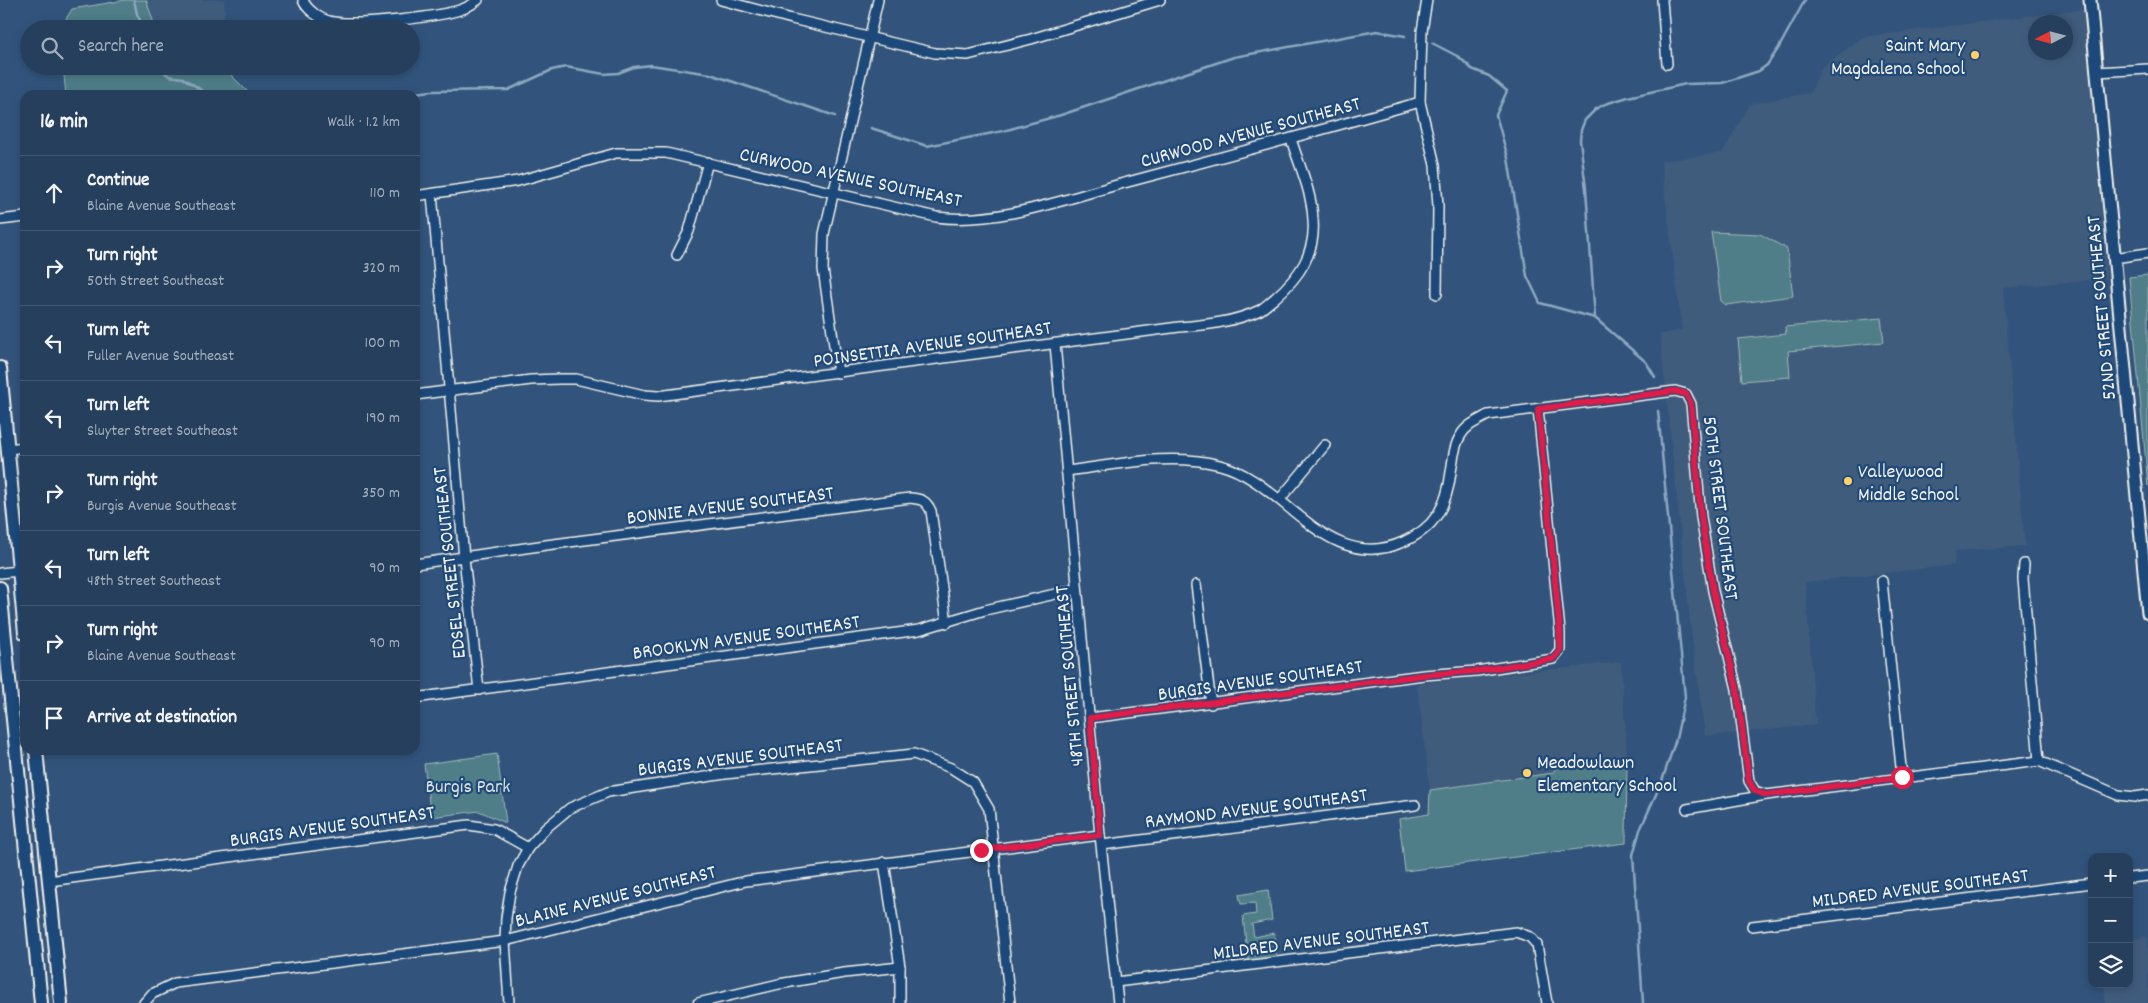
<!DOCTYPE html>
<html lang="en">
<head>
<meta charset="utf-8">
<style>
	body { margin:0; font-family:Dekko,sans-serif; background:#2e4663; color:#f1f3f6 }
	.controls { position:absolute; right:15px; bottom:15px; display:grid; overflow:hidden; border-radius:10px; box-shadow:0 2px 8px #0003 }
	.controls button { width:45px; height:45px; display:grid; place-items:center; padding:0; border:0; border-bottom:1px solid #425872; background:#263f5d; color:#f1f3f6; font:25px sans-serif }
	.compass { position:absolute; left:2028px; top:15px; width:45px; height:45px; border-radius:50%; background:#263f5d; box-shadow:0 2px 8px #0003; rotate:264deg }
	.stop { position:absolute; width:15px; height:15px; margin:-11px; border:4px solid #e11d48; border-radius:50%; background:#fff }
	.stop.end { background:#e11d48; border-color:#fff; box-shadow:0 1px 5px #0008 }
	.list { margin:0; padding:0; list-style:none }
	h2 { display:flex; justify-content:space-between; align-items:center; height:65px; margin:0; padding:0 20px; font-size:21px }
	h2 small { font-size:16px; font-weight:400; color:#a4afbc }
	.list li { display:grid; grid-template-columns:32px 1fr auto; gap:15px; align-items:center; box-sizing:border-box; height:75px; padding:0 20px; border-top:1px solid #425872 }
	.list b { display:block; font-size:19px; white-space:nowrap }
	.list p { margin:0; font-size:16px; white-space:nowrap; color:#a4afbc }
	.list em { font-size:16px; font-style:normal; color:#a4afbc }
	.icon { flex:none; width:28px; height:28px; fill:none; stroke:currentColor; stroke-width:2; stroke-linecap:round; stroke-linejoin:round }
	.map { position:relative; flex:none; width:2148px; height:1003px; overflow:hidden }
	.search { position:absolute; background:#263f5d; box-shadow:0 2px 8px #0003; left:20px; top:20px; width:400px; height:55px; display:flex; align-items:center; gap:12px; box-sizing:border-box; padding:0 18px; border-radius:28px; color:#a4afbc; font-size:19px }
	.panel { position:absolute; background:#263f5d; box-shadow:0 2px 8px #0003; left:20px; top:90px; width:400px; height:665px; border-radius:15px }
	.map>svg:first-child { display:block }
</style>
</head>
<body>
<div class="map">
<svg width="2148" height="1003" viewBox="0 0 2148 1003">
	<rect width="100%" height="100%" fill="#32547c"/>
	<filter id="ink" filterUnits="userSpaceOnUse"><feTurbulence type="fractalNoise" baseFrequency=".02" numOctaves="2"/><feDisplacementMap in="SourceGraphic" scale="10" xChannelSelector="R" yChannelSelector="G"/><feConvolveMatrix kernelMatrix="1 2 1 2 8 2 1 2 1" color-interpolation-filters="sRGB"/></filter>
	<g filter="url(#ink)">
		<g fill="#405b7d" fill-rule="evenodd">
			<polygon points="146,0 224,0 225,29 156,29"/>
			<path d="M2084,9L2107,278L2003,288L2025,546L1955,551L1954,565L1805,582L1816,725L1705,736L1691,630L1660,334L1682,330L1661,161L1722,153L1750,104L1810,93L1822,67L1863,37ZM2036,22H2066V52H2036Z"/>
			<polygon points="1621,662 1627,756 1626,843 1405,871 1399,819 1430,814 1430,790 1417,684"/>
			<polygon points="2148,937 2148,1003 2106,1003 2104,984 2129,984 2129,939"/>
		</g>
		<g fill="#4f7e88" stroke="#a2b8b8">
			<polygon points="126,0 146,0 156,29 60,29 72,9"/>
			<polygon points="63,66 187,66 228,72 251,95 66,95"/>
			<polygon points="1711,232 1760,234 1787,249 1793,296 1726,305 1721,301"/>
			<polygon points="2148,275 2148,486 2129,277"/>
			<polygon points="1881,318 1884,342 1788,351 1790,377 1742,381 1738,339 1786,334 1785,327"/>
			<polygon points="497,754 506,823 479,811 431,817 424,764"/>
			<polygon points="1627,756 1626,843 1405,871 1399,819 1429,814 1430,790 1553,773 1557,765"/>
			<polygon points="1268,890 1272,920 1252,924 1254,937 1274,933 1277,957 1248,961 1243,916 1256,914 1255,903 1241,904 1239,895"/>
		</g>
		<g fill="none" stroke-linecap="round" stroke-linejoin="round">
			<g stroke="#8da8bf" stroke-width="2.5">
				<polyline points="134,0 137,14 144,29"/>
				<polyline points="1432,43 1459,57 1472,69 1489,76 1507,91 1496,115 1508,158 1527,276 1540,303 1595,318 1646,362 1655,377"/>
				<polyline points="157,66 169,76 183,78 209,95"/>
				<polyline points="400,95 431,91 508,90 552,70 566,67 604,74 618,73 634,67 651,65 710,74 835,116"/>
				<polyline points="871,128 927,146 1003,131 1061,115 1234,57 1377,31 1405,36"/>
				<polyline points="1595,318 1586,189 1580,140 1581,130 1585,120 1596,109 1605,104 1628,97 1686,84 1722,83 1759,71 1767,65 1778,49 1805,0"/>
				<polyline points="1643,1003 1633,855 1640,830 1662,781 1676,739 1685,697 1658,411"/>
			</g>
			<g stroke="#f4f1e8" stroke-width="12">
				<g id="minor">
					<path d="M303,0C306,9 320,19 329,21C351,27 444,17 465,8C469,6 474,3 478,0"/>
					<polyline points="721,0 792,19 935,53 968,55 1031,39 1160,0"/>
					<polyline points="1427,0 1422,31 1420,102 1435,165 1438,206 1437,294"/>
					<polyline points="1662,0 1667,64"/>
					<polyline points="2097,72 2148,69"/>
					<polyline points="432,194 464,558 479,690"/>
					<path d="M415,196L518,181L616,153H666L936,217C997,225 1065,199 1124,183C1223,157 1322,130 1420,102"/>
					<polyline points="0,220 25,217"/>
					<polyline points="677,255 689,231 708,162"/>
					<polyline points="2114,258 2148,253"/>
					<polyline points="1055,344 1100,835 1118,1003"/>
					<polyline points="838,373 823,269 824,234 878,0"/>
					<path d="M415,395L531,380L559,379H576L644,395L658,396L1179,327C1206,325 1235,322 1260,310C1265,307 1270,302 1275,298C1299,277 1316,253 1313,220C1312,192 1299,165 1291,139"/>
					<polyline points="8,449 25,447"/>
					<path d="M1066,471C1116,465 1171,452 1220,465C1284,481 1327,576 1403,542C1435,528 1447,506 1451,472C1453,460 1454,445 1461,435C1467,425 1477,421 1488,415L1675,391L1686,394L1691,404L1701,517L1713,591L1737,689L1749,781L1755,791L1766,795"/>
					<polyline points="1280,499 1325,445"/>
					<path d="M415,564L546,545L910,498C921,499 926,500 931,511L947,623"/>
					<polyline points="2024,564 2023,579 2039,761"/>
					<polyline points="0,573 19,571"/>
					<polyline points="1882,581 1902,777"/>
					<polyline points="1196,585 1211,704"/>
					<polyline points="415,698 919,630 985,610 1077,589"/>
					<polyline points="1090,718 1424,675 1477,671 1553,659 1560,650 1560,631 1538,409"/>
					<polyline points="1687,809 1766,795 2039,761 2118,795 2135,797 2148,795"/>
					<polyline points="1102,845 1415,805"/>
					<polyline points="884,862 900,967 900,1003"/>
					<polyline points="2129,878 2148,876"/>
					<polyline points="49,881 469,825 494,829 528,848"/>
					<polyline points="1752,926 2092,883"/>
					<polyline points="1116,982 1516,932 1530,937 1537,945 1547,1003"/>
					<polyline points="144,1003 152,994 175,983 505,941 746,881 1100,835"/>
					<polyline points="509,1003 505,941 506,918 510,892 518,866 528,848 546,828 570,808 608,792 725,774 914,754 951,768 973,782 989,809 1010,1003"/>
					<polyline points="698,1003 779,984 844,973 900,967"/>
				</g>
			</g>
			<g stroke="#f4f1e8" stroke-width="15">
				<polyline id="secondary" points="2090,0 2148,613"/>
			</g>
			<g stroke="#f4f1e8" stroke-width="16">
				<g id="primary">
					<polyline points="0,368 25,633"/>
					<polyline points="0,588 41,1003"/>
					<polyline points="36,750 61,1003"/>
				</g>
			</g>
			<use href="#minor" stroke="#1f4a7a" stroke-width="9"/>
			<use href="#secondary" stroke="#1f4a7a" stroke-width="11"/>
			<use href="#primary" stroke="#1f4a7a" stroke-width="12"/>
		</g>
	</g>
	<g fill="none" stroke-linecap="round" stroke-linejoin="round" filter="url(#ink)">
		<polyline stroke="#e11d48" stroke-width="6" points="981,850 1100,835 1090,718 1424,675 1477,671 1553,659 1560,650 1560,631 1538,409 1675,391 1686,394 1691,404 1701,517 1713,591 1737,689 1749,781 1755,791 1766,795 1902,777"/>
	</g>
	<g fill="#ffd166" stroke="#1f4a7a" stroke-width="2">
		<circle cx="1975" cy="55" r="5"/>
		<circle cx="1848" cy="481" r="5"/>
		<circle cx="1527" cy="773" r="5"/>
	</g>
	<g text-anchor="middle" stroke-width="4.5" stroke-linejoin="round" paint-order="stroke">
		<g font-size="20" fill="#f4f1e8" stroke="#1f4a7a" text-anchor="start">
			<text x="1965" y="51" text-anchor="end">Saint Mary<tspan x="1965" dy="23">Magdalena School</tspan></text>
			<text x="1858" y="477">Valleywood<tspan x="1858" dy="23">Middle School</tspan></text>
			<text x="1537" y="768">Meadowlawn<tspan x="1537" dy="23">Elementary School</tspan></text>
		</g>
		<g font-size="20" fill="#f4f1e8" stroke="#1f4a7a">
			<text transform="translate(1250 131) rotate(-15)" y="7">CURWOOD AVENUE SOUTHEAST</text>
			<text transform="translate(851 176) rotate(12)" y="7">CURWOOD AVENUE SOUTHEAST</text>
			<text transform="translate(2100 308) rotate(-95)" y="7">52ND STREET SOUTHEAST</text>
			<text transform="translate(932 343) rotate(-8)" y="7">POINSETTIA AVENUE SOUTHEAST</text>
			<text transform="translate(730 504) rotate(-7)" y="7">BONNIE AVENUE SOUTHEAST</text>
			<text transform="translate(1722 508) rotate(83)" y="7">50TH STREET SOUTHEAST</text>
			<text transform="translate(448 563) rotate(-96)" y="7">EDSEL STREET SOUTHEAST</text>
			<text transform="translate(746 636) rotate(-8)" y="7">BROOKLYN AVENUE SOUTHEAST</text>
			<text transform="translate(1068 676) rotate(-95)" y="7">48TH STREET SOUTHEAST</text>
			<text transform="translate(1260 679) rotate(-8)" y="7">BURGIS AVENUE SOUTHEAST</text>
			<text transform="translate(740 756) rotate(-7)" y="7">BURGIS AVENUE SOUTHEAST</text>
			<text transform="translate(1256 807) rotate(-7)" y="7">RAYMOND AVENUE SOUTHEAST</text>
			<text transform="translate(332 825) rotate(-8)" y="7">BURGIS AVENUE SOUTHEAST</text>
			<text transform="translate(1920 887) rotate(-7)" y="7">MILDRED AVENUE SOUTHEAST</text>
			<text transform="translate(615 895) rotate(-14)" y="7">BLAINE AVENUE SOUTHEAST</text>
			<text transform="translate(1321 939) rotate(-7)" y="7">MILDRED AVENUE SOUTHEAST</text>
		</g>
		<g font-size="20" fill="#dbe0da" stroke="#1f4a7a">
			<text x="468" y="792">Burgis Park</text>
		</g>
	</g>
</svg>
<div class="controls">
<button>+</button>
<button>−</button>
<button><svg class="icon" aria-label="layers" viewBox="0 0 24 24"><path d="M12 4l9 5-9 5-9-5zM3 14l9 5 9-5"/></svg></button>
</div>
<svg class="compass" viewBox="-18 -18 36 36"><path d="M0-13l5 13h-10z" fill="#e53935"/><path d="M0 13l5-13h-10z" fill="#a4afbc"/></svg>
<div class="stop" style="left:1902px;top:777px"></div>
<div class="stop end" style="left:981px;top:850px"></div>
<div class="search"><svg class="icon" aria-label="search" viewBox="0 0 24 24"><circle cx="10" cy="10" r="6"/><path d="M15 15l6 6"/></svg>Search here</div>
<section class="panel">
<h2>16 min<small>Walk · 1.2 km</small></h2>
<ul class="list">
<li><svg class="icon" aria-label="ahead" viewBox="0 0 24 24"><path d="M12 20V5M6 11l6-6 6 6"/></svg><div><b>Continue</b><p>Blaine Avenue Southeast</p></div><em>110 m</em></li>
<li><svg class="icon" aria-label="right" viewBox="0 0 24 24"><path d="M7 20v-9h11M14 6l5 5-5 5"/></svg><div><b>Turn right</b><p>50th Street Southeast</p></div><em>320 m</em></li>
<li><svg class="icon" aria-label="left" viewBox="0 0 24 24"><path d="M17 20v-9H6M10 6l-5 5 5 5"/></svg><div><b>Turn left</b><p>Fuller Avenue Southeast</p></div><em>100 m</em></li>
<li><svg class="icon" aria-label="left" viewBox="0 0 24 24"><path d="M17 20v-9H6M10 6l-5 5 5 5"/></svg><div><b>Turn left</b><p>Sluyter Street Southeast</p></div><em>190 m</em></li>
<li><svg class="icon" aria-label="right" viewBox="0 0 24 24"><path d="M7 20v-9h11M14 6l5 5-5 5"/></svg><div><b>Turn right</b><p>Burgis Avenue Southeast</p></div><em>350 m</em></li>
<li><svg class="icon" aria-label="left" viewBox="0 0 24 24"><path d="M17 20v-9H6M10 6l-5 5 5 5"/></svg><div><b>Turn left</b><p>48th Street Southeast</p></div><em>90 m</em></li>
<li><svg class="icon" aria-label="right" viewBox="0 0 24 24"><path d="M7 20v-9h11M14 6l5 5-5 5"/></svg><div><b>Turn right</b><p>Blaine Avenue Southeast</p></div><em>90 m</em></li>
<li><svg class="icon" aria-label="arrive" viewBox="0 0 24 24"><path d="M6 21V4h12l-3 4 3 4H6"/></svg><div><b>Arrive at destination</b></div></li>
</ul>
</section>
</div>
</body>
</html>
